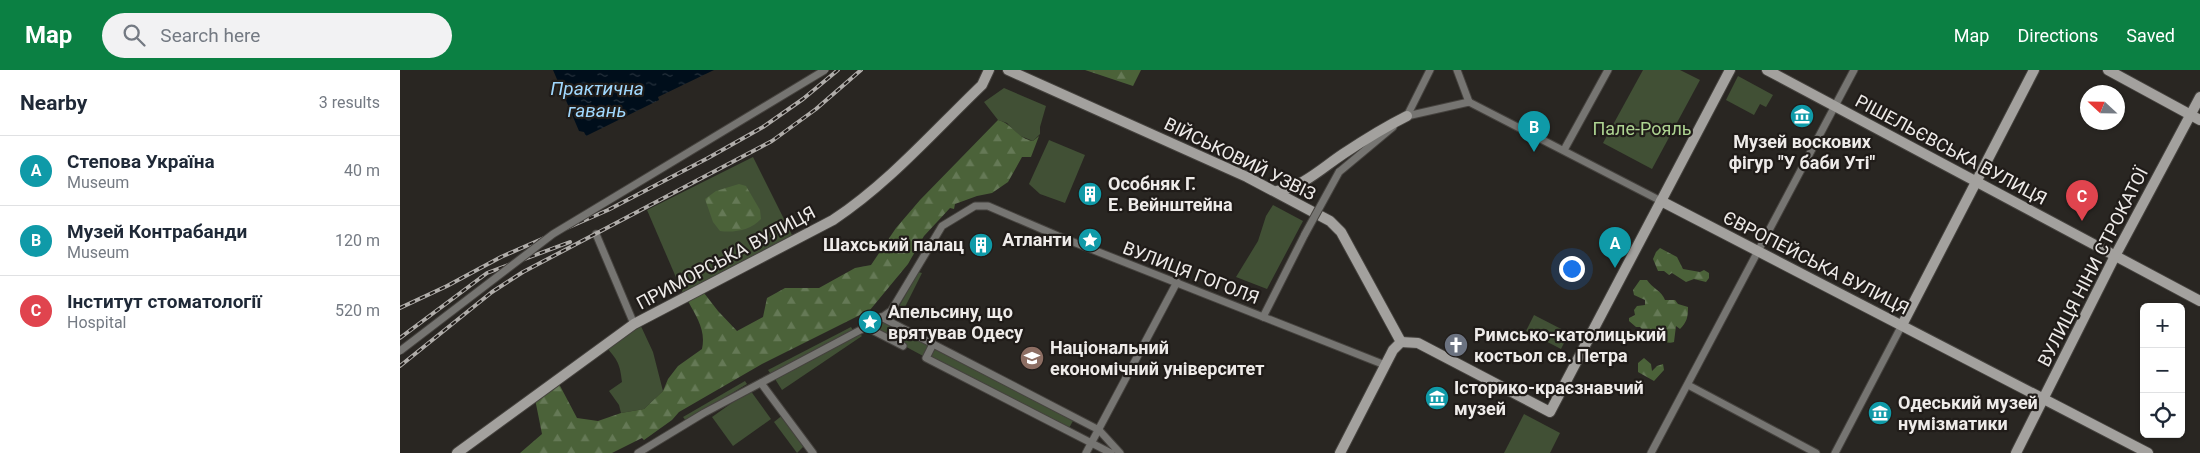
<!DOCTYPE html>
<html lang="en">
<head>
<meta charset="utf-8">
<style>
	body { margin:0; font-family:Roboto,sans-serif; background:#f2f2f3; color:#1f2937 }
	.controls { position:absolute; right:15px; bottom:15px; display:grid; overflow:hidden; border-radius:8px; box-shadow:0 1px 4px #0004 }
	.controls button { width:45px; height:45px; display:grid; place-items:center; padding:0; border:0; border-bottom:1px solid #e0e1e3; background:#fff; color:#1f2937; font:25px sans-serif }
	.compass { position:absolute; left:1680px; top:15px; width:45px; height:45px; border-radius:50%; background:#fff; box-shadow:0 1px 4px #0004; rotate:292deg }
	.you { position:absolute; left:1171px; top:198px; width:18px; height:18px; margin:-12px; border:4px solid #fff; border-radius:50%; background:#1a73e8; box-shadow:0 0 0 8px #1a73e833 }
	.badge { display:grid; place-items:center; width:32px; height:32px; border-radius:50%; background:#0b8043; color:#fff; font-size:16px; font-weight:700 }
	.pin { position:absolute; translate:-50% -41px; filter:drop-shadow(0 1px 2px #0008) }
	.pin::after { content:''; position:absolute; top:26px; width:18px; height:15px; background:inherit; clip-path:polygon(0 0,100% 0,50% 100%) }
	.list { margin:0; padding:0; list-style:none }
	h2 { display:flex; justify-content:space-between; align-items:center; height:65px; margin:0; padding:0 20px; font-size:21px }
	h2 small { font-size:16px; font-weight:400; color:#747a83 }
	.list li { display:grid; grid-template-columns:32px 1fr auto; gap:15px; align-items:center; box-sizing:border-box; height:70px; padding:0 20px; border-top:1px solid #e0e1e3 }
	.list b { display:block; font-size:19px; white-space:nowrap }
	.list p { margin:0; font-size:16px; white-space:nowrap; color:#747a83 }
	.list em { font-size:16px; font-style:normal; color:#747a83 }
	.icon { flex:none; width:28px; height:28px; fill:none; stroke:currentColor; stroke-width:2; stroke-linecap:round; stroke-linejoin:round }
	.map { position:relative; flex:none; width:1800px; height:383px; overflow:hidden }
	header { display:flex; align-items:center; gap:30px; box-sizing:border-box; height:70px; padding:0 25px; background:#0b8043; color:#fff }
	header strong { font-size:24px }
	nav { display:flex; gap:28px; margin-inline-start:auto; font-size:18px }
	.search { width:350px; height:45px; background:#f2f2f3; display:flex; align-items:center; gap:12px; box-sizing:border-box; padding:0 18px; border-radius:28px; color:#747a83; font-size:19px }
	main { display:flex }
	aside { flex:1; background:#fff }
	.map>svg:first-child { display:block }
</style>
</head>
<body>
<header>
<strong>Map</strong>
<div class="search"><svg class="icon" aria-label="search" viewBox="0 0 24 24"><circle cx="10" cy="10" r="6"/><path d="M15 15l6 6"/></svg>Search here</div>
<nav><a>Map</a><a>Directions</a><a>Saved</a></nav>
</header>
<main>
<aside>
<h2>Nearby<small>3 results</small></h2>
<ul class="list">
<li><span class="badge" style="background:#0f9aa8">A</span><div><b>Степова Україна</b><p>Museum</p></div><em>40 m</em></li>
<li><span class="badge" style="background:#0f9aa8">B</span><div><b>Музей Контрабанди</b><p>Museum</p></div><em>120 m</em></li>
<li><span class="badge" style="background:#e0444e">C</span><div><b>Інститут стоматології</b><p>Hospital</p></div><em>520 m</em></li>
</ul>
</aside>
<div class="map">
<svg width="1800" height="383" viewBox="0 0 1800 383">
	<defs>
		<pattern id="forest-firs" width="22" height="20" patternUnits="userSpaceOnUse" patternTransform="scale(1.25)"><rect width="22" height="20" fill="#4b6239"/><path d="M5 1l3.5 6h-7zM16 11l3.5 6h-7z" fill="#657956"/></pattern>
		<pattern id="water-ripples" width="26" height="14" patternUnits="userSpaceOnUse" patternTransform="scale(1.25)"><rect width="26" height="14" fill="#000e1b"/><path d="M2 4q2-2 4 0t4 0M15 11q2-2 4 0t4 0" fill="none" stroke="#26313c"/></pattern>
	</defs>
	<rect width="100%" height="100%" fill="#292622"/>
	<g fill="#415035">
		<polygon points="1243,0 1280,0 1300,10 1252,99 1203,73"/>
		<polygon points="1338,6 1373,25 1366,37 1360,34 1354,45 1326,30"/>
		<polygon points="604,18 646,36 640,57 640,64 633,71 618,65 607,53 598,50 584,32"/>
		<polygon points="649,70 685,85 665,133 640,124 629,114"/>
		<polygon points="353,87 394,169 284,226 247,140"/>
		<polygon points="873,135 903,151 867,219 836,207 858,171 866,146"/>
		<polygon points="518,202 522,203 499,249 494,246"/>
		<polygon points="1134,245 1169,263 1161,279 1126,261"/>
		<polygon points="483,250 531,275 525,287 471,258"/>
		<path d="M239,252L253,282L263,321L244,339L221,343L219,335L209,321L222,312C220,294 218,290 205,276Z"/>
		<polygon points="451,257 454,262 372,306 368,300"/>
		<polygon points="459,263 462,266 382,320 375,309"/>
		<polygon points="534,277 674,349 668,360 528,288"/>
		<polygon points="345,311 347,314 286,351 283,347"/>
		<polygon points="350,320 371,349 333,376 312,347"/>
		<polygon points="384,344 406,374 397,383 374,352"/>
		<polygon points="1124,344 1160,363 1150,383 1104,383"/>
	</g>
	<g fill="url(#forest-firs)">
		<polygon points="685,0 741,0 733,16"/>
		<path d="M598,50C612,53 616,68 633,71L639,66L631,87H622L608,112L592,123L577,126L555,134L554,139L550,138L524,166L508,194L470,240L362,294L279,342L272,350L244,370L242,368L212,383H120L142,364L135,329L158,312L177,348L198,351L221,343L244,339L263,321L268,309L278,296L302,279C306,260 297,248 288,231L304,223L318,241L337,261L363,247L367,228L385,218H419L455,198L471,195L496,158L520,130Z"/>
		<path d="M339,114L346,116L360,140L361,149C351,160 334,163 320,161L313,152L305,129L316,121Z"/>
		<polygon points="1260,178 1277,187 1283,199 1300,202 1304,200 1309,203 1309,208 1306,212 1294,209 1286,212 1272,203 1269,205 1264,201 1258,201 1253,189 1256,182"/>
		<path d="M1240,210H1247C1252,218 1262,221 1265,230H1275L1278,234L1288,237C1288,247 1287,252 1280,259L1276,256L1274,272C1265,276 1247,264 1240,257H1236L1229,251V248L1235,245L1234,240L1237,236L1245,235V230L1234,225L1233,220Z"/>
		<polygon points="1244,288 1251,294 1252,301 1257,296 1263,294 1264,300 1254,311 1238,302 1238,293"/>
	</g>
	<polygon fill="url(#water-ripples)" points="153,0 314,0 258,27 259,30 186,66 184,62 179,61"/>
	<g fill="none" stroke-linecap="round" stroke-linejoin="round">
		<g stroke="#45423e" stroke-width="9">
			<g id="street">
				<polyline points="1057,0 1069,32"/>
				<polyline points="1069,32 1261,131"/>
				<polyline points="1007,46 1069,32"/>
				<polyline points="1003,49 1007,46 1030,0"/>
				<polyline points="1164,80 1208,0"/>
				<polyline points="939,102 993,57"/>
				<polyline points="196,164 234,254"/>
				<polyline points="481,247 533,274"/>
				<polyline points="863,247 905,164"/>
				<polyline points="466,257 503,276"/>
				<polyline points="361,313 413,383"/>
				<polyline points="1288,315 1416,383"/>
				<path d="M238,383L304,343L466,257C476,255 482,246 491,241L542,156L575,136H588L658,166L985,295"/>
				<polyline points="686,383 777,212"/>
				<polyline points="711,383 526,288 533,274 699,360 720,383"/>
				<polyline points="1251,383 1454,0"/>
				<polyline points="1435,383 1502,255"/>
			</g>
		</g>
		<g stroke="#45423e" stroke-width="12">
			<g id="secondary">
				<polyline points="608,0 847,107 930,151 941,162 1001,272"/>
				<polyline points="1367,0 1800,231"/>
				<polyline points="1708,0 1800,50"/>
				<path d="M877,121C903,117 922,98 943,84C964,70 985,57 1007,46"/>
				<polyline points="1261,131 1748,383"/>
				<polyline points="1502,255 1634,0"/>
				<polyline points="1001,272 1018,273 1150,342 1330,0"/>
				<path d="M57,383L234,254L433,150C489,113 534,61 582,15L589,0"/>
				<polyline points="940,383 993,280 1001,272"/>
				<polyline points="1616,383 1715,186 1800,27"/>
			</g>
		</g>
		<use href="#street" stroke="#767572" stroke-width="7"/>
		<use href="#secondary" stroke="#a3a19e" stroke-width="10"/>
		<g stroke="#b0adaa" stroke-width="4">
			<g id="rail">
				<polyline points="0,238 47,216 101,187 208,140 308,88 363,57 403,29 438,0"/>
				<polyline points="0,268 87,203 170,172"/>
				<polyline points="0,296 92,222 123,202 372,71 416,39 461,0"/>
			</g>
		</g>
		<use href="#rail" stroke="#201c19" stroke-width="2" stroke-dasharray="5.5" stroke-linecap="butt"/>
		<g stroke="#45423e" stroke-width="9" stroke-linecap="butt">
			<g id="street-bridge">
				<polyline points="905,164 939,102"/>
				<polyline points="0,281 153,164 425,0"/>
			</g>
		</g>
		<use href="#street-bridge" stroke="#767572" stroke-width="7"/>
	</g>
	<defs>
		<g id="museum-disc" transform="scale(1.25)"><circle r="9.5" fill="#0f9aa8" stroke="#201c19"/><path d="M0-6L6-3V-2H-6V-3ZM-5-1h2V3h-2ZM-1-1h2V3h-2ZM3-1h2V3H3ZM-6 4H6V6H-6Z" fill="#fff"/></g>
		<g id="building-disc" transform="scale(1.25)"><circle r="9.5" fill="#0f9aa8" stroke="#201c19"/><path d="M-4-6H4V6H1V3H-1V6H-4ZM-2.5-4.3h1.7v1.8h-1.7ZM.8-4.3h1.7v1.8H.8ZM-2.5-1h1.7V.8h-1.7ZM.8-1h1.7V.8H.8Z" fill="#fff"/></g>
		<g id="sight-disc" transform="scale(1.25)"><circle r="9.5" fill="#0f9aa8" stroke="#201c19"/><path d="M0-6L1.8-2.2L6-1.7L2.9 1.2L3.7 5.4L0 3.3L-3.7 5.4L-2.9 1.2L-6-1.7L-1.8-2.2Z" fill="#fff"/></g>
		<g id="church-disc" transform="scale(1.25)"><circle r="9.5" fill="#6b7280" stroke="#201c19"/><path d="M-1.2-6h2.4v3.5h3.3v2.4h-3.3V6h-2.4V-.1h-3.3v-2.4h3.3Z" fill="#fff"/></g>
		<g id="university-disc" transform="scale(1.25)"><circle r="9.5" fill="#8d6e63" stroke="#201c19"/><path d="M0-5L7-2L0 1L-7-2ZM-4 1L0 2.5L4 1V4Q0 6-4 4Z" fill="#fff"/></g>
	</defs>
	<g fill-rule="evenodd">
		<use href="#museum-disc" x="1402" y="46"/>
		<use href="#building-disc" x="690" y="124"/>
		<use href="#sight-disc" x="690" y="170"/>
		<use href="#building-disc" x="581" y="175"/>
		<use href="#sight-disc" x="470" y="252"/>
		<use href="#church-disc" x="1056" y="275"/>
		<use href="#university-disc" x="632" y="288"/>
		<use href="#museum-disc" x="1037" y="328"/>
		<use href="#museum-disc" x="1480" y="343"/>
	</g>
	<g text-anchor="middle" stroke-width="4.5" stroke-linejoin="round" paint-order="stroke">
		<g font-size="18" fill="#aed492" stroke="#201c19">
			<text x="1242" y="65">Пале-Рояль</text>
		</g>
		<g font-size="18" font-weight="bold" fill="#eeebe9" stroke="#201c19" text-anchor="start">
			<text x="1402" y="78" text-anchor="middle">Музей воскових<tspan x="1402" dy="21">фігур "У баби Уті"</tspan></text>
			<text x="708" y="120">Особняк Г.<tspan x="708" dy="21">Е. Вейнштейна</tspan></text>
			<text x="672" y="176" text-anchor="end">Атланти</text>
			<text x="564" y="181" text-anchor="end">Шахський палац</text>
			<text x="488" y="248">Апельсину, що<tspan x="488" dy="21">врятував Одесу</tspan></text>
			<text x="1074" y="271">Римсько-католицький<tspan x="1074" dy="21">костьол св. Петра</tspan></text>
			<text x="650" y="284">Національний<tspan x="650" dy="21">економічний університет</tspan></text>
			<text x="1054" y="324">Історико-краєзнавчий<tspan x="1054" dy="21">музей</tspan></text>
			<text x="1498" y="339">Одеський музей<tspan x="1498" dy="21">нумізматики</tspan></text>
		</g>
		<g font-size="18" fill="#eeebe9" stroke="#201c19">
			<text transform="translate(1551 80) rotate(28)" y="6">РІШЕЛЬЄВСЬКА ВУЛИЦЯ</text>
			<text transform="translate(840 89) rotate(26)" y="6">ВІЙСЬКОВИЙ УЗВІЗ</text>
			<text transform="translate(326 188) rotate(-28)" y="6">ПРИМОРСЬКА ВУЛИЦЯ</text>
			<text transform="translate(1416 193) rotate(27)" y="6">ЄВРОПЕЙСЬКА ВУЛИЦЯ</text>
			<text transform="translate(1693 197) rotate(-63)" y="6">ВУЛИЦЯ НІНИ СТРОКАТОЇ</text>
			<text transform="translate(791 203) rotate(21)" y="6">ВУЛИЦЯ ГОГОЛЯ</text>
		</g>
		<g font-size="19" font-style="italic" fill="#a0d8fe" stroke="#201c19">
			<text x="197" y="25">Практична<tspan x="197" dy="22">гавань</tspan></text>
		</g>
	</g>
</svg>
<div class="controls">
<button>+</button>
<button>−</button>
<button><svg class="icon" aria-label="locate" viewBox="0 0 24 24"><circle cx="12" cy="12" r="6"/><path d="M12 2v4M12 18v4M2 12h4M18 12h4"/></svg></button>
</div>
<svg class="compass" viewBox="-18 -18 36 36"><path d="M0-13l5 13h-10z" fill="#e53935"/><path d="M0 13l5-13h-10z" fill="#747a83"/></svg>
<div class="you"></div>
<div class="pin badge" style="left:1215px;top:198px;background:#0f9aa8">A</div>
<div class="pin badge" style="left:1134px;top:82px;background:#0f9aa8">B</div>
<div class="pin badge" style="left:1682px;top:151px;background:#e0444e">C</div>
</div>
</main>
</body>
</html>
